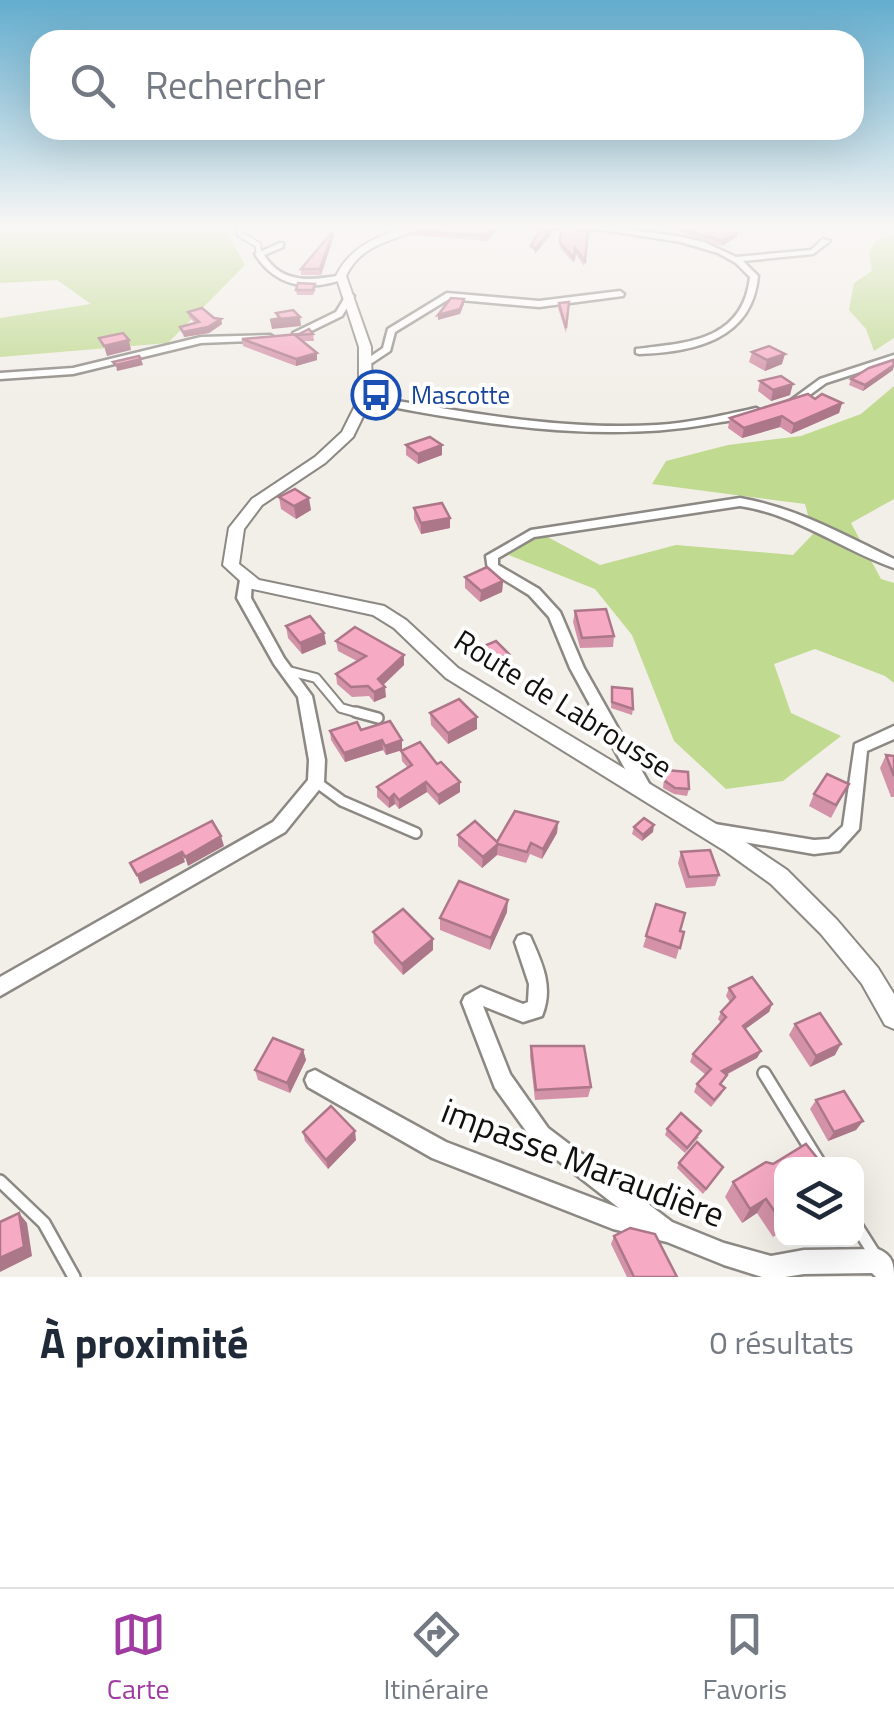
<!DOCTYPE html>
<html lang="fr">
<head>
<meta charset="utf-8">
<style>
	body { margin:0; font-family:"Titillium Web",sans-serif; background:#f6f6f7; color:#1f2937 }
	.controls { position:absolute; right:30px; bottom:30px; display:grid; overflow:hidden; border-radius:20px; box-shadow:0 10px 40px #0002 }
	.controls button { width:90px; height:90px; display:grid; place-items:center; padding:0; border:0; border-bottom:2px solid #e0e1e3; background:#fff; color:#1f2937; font:50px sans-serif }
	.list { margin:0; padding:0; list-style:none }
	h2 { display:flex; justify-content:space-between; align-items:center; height:130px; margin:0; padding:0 40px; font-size:42px }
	h2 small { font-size:32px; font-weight:400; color:#747a83 }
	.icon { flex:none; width:55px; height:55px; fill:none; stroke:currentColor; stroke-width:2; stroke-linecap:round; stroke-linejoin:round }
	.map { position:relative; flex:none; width:894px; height:1277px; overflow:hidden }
	.search { position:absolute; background:#fff; box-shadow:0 10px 40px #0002; left:30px; right:30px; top:30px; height:110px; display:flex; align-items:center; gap:25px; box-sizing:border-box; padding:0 35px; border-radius:30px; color:#747a83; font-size:38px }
	.sheet { height:310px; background:#fff }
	nav { display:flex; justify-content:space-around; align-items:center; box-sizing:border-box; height:140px; border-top:2px solid #e0e1e3; background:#fff; font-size:28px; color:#747a83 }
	nav a { display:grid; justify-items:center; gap:5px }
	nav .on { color:#9f3ba1 }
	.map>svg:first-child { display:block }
</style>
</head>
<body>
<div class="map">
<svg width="894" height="1277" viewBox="0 0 894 1277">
	<rect width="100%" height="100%" fill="#f2eee8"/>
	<g fill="#c0da90">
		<polygon points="0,226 223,226 245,265 168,343 0,357 0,318 91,304 57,280 0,283"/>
		<polygon points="894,235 894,338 874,351 866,329 849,310 854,283 872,271 869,253 877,239"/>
		<polygon points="894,386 894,499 851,523 881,579 894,583 894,683 885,676 815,649 774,664 791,713 841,736 783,781 726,789 674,741 632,635 595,589 501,552 542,534 600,565 676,545 793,555 813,534 805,504 652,484 666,461 728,445 801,436 861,414"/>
	</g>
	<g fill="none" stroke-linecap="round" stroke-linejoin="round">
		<g stroke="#8c8883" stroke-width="8">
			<polyline id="service-far3" points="239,226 240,234 258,245 259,254"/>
		</g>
		<g stroke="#8c8883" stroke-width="12">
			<polyline id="service-far2" points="285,670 316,678 341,708 366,715"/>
		</g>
		<g stroke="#8c8883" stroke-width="14">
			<g id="service-far1">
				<polyline points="356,712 378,718"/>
				<polyline points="316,782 342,801 416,833"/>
			</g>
		</g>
		<g stroke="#8c8883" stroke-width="16">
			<g id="service">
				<polyline points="764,1073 820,1164"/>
				<polyline points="0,1181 44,1223 74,1277"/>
				<polyline points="856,1225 875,1255"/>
			</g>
		</g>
		<g stroke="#8c8883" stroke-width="5">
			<g id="minor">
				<path d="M531,226H606L681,237L704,242L736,257L811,250L823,239L830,241L813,254L743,261L758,276C752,340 694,352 639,354L636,353V349C687,343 743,341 750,277L736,263L718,253L681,242L597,229L535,228Z"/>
				<path d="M280,243H283V247L264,255C282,284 311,281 342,275L346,278C311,292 276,288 255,254Z"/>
				<polygon points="620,291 624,294 623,296 539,307 449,299 395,332 390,351 372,363 364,361 383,348 388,329 447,293 539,301"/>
				<polygon points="350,293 354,296 342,316 299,337 293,337 293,333 336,312 347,294"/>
				<polygon points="270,335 275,338 273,340 201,343 73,374 0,379 0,373 73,368 201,337"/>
				<polygon points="894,355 894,361 826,383 796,405 788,405 787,403 820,379"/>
				<path d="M366,396C462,411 560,431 657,425C690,423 724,415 756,408L761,411C747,419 726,421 709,424C599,444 471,423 362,401L361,399Z"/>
				<path d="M740,498C797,508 842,534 894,559V568C840,549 798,515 740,506L534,537L498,558V565L539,589L560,612L584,668L651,787L649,791L643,793L637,791L570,668L549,617L529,595L488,570L486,556L531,530Z"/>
				<polygon points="246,576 252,580 251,598 284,658 312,696 325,760 324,782 322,786 285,832 0,996 0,977 273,822 308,780 309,760 298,697 274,664 237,598 240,580"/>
				<polygon points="894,726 894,739 867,751 859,829 839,851 814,854 709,836 707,831 709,826 715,824 814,840 829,839 843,826 855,744"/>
				<path d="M524,934L530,936C542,963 554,987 542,1016L523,1022L483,1006L510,1074L548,1128L672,1222L724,1243L771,1256L804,1250L878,1249C892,1255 894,1263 894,1277H876L872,1273L804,1274L785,1277H762L724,1265L667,1242L613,1229L432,1158L308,1087L305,1080L308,1073L315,1070L446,1142L619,1208L534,1142L495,1088L462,1002L465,996L481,987L523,1004L528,1002L529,984L515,942L518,936Z"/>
			</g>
		</g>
		<g stroke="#8c8883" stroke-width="4">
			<path id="tertiary" d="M410,226H425C396,241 362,242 346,276L371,347L372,398L353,437L325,463L262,505L244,529L239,564L259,580L384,606L406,620L458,668L741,839L787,870L837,920L878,968L894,994V1029L885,1025L862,984L821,934L771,884L725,851L446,678L394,628L373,615L248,588L223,565L229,528L252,499L315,457L342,432L359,398V347L336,276C351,245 379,236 410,226Z"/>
		</g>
		<use href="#service-far3" stroke="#fff" stroke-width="5"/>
		<use href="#service-far2" stroke="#fff" stroke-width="8"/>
		<use href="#service-far1" stroke="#fff" stroke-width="9"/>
		<use href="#service" stroke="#fff" stroke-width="11"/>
		<use href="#minor" fill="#fff" fill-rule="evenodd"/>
		<use href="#tertiary" fill="#fff" fill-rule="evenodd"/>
	</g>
	<g fill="#d492a9">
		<polygon points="501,226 487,241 413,235 413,230"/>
		<polygon points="674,226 733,226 737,237 722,246 681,233"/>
		<polygon points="561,227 588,232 584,266 575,253 574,263 560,248"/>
		<polygon points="333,231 334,236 321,275 301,275 301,269"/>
		<polygon points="316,289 313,295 297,295 296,290"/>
		<polygon points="569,302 566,333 558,308 559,303"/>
		<polygon points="188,312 221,319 222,324 209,333 184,337 180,327 195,323 189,317"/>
		<polygon points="313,334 314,341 303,341 317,353 317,360 296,366 243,346 242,339"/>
		<polygon points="752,352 782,364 765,371 749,362"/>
		<polygon points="893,370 863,391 849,385 851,379"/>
		<polygon points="760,381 790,395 771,401 758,391"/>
		<polygon points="815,399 842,403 839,413 791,434 780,427 742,438 728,428 730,418"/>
		<polygon points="406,445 442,445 442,455 418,464 406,455"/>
		<polygon points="279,497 311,510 296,519 281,509"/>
		<polygon points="414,508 450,528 421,534 414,519"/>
		<polygon points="465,577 503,581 502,592 480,602 465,588"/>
		<polygon points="575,611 614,636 613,647 580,648 573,622"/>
		<polygon points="286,626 324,633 326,644 302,654 288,638"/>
		<polygon points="336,641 404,665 383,685 386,697 374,702 369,696 352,697 337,684 336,674 357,661 338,651"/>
		<polygon points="484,646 509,654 508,661 495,666 484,652"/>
		<polygon points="612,687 633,709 632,715 611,708"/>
		<polygon points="430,713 477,717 477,729 448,744 431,725"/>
		<polygon points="361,730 402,740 402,750 386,755 383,750 345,762 331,740 330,731"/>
		<polygon points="401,751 437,764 460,782 460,792 439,805 427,792 399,809 395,804 389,808 377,797 377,787 408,768 402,761"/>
		<polygon points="886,755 894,756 894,797 891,797 880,768"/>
		<polygon points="665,770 689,789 687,796 674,794 663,788"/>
		<polygon points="849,784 831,818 809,806 814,794"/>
		<polygon points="558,822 557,833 542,859 530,854 526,863 497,855 482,868 458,846 458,835 497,842"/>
		<polygon points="634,827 653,832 642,841 632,834"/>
		<polygon points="681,852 719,875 715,886 686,888 678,863"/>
		<polygon points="656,904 680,931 684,932 676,959 643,947"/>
		<polygon points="507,912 490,950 440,930 440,918"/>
		<polygon points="373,932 433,950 403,975 374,943"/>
		<polygon points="729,988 772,1004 769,1012 745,1029 761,1051 757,1058 726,1075 721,1085 725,1088 721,1095 711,1107 694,1092 697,1084 706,1075 690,1062 693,1054 721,1023 718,1019 721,1012 730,1002 726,996"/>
		<polygon points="795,1024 835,1055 810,1067 789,1035"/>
		<polygon points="531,1046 591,1087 588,1097 535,1100 530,1056"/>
		<polygon points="303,1050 306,1060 290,1093 258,1080 255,1070"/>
		<polygon points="816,1100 863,1121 856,1130 828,1141 810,1109"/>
		<polygon points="667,1129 699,1137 685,1153 665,1135"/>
		<polygon points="303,1132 356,1140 328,1169 305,1141"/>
		<polygon points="679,1163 720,1172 703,1194 677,1168"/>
		<polygon points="773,1164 782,1164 782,1231 773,1237 757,1213 742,1223 725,1197 733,1182"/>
		<polygon points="614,1236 677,1277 627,1277 611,1244"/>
	</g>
	<g fill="#ac7789">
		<polygon points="497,226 501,226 487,241 487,236"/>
		<polygon points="554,227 553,232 535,254 535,249"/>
		<polygon points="333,231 334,236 321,275 320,269"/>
		<polygon points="738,232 737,237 722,246 722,241"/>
		<polygon points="464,299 464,304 460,314 438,320 438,315"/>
		<polygon points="300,317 301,326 272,329 270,320"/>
		<polygon points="221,319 222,324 209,333 184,337 183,332"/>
		<polygon points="129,340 131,350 107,356 104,346"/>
		<polygon points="317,353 317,360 296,366 296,359"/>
		<polygon points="785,354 782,364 765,371 767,360"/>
		<polygon points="141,359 143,365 117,371 116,365"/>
		<polygon points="894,365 893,370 863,391 865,385"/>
		<polygon points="793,384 790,395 771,401 773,390"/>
		<polygon points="842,403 839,413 791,434 794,424"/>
		<polygon points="782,416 780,427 742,438 744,428"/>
		<polygon points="442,445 442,455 418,464 418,454"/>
		<polygon points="309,498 311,510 296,519 294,506"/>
		<polygon points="450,518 450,528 421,534 421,523"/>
		<polygon points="503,581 502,592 480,602 481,591"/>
		<polygon points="324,633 326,644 302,654 300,643"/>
		<polygon points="509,654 508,661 495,666 496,660"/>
		<polygon points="404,655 404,665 379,689 378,679"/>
		<polygon points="385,687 386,697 374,702 374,692"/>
		<polygon points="477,717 477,729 448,744 448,733"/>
		<polygon points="382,740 383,750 345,762 344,753"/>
		<polygon points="402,740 402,750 386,755 385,746"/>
		<polygon points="426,782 427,792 399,809 399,800"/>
		<polygon points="460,782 460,792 439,805 438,795"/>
		<polygon points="394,794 395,804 389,808 389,799"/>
		<polygon points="558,822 557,833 542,859 543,849"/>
		<polygon points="654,825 653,832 642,841 643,835"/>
		<polygon points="221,836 224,846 188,866 185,857"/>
		<polygon points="498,844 497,855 482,868 483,857"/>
		<polygon points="182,852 185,862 140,884 137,875"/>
		<polygon points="508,900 507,912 490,950 491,938"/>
		<polygon points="433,939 433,950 403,975 402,964"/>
		<polygon points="772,1004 769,1012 740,1033 743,1026"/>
		<polygon points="841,1044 835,1055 810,1067 816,1056"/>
		<polygon points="303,1050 306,1060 290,1093 287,1083"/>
		<polygon points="761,1051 757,1058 719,1078 722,1071"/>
		<polygon points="863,1121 856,1130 828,1141 834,1132"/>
		<polygon points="355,1131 356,1140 328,1169 326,1160"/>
		<polygon points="766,1199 757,1213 742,1223 750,1209"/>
		<polygon points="19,1213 27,1223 32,1256 0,1272 0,1258"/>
	</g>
	<g fill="#f6aac4" stroke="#ac7789" stroke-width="2.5">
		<polygon points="421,226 497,226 487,236 413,230"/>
		<polygon points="679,226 733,226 738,232 722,241 681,228"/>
		<polygon points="541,227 554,227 535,249 531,246"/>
		<polygon points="561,227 588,232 585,261 575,248 574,258 560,243"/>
		<polygon points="333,231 320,269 301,269"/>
		<polygon points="298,283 315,284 313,290 296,290"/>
		<polygon points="451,298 464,299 460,309 438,315"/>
		<polygon points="569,302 566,328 559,303"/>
		<polygon points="202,308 214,318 221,319 208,327 183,332 180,327 199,322 188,312"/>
		<polygon points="293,310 300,317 270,320 280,318 276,313"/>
		<polygon points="309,329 313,334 295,335 317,353 296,359 242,339 299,334"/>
		<polygon points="123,333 129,340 104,346 99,338"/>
		<polygon points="769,346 785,354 767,360 752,352"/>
		<polygon points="139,356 141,359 116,365 113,362"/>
		<polygon points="893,360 894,365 865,385 851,379 869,368"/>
		<polygon points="781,376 793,384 773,390 760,381"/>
		<polygon points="808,394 815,399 822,394 842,403 794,424 782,416 744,428 730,418"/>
		<polygon points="430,437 442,445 418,454 406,445"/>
		<polygon points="295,489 309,498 294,506 279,497"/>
		<polygon points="442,503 450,518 421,523 414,508"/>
		<polygon points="487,567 503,581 481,591 465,577"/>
		<polygon points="606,609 614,636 582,638 575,611"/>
		<polygon points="310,616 324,633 300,643 286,626"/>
		<polygon points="355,627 404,655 378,679 385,687 374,692 368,686 351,687 336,674 366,656 336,641"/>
		<polygon points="496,641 509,654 496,660 484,646"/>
		<polygon points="612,687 632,689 633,709 612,702"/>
		<polygon points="459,699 477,717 448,733 430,713"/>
		<polygon points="390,721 402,740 385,746 382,740 344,753 330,731 357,722 361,730"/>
		<polygon points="420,742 437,764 441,762 460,782 438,795 426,782 399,800 394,794 389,799 377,787 412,765 401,751"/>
		<polygon points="886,755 894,756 894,776"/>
		<polygon points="665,770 688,772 689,789 675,788 665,781"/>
		<polygon points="827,774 849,784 836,805 814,794"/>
		<polygon points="515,811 558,822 543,849 531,843 527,852 498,844 483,857 458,835 475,821 497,842"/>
		<polygon points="644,818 654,825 643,835 634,827"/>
		<polygon points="212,821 221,836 185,857 182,852 137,875 130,863"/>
		<polygon points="710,850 719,875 689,877 681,852"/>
		<polygon points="459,881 508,900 491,938 440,918"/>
		<polygon points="656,904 685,913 680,931 684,932 680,948 646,936"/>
		<polygon points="403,909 433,939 402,964 373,932"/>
		<polygon points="752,977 772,1004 743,1026 761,1051 722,1071 727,1075 720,1084 725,1088 714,1100 697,1084 711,1069 693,1054 726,1017 721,1012 735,997 729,988"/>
		<polygon points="820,1013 841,1044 816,1056 795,1024"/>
		<polygon points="273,1038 303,1050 287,1083 255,1070"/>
		<polygon points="531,1046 584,1046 591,1087 536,1090"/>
		<polygon points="844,1091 863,1121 834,1132 816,1100"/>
		<polygon points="331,1106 355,1131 326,1160 303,1132"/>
		<polygon points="681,1113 701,1131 687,1148 667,1129"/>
		<polygon points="697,1142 723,1167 706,1189 679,1163"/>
		<polygon points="806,1144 822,1164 782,1164 782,1222 766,1199 750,1209 733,1182 766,1162 773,1164"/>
		<polygon points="19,1213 24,1247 0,1258 0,1222"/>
		<polygon points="630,1228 655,1234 677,1277 634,1277 614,1236"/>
	</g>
	<linearGradient id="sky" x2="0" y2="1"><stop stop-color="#63adce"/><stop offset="0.56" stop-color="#f9f7f5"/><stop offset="1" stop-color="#f9f7f5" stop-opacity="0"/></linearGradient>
	<rect width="894" height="405" fill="url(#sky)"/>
	<defs>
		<g id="bus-ring" transform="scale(2.5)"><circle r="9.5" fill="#fff" stroke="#1a4fb4" stroke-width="1.5"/><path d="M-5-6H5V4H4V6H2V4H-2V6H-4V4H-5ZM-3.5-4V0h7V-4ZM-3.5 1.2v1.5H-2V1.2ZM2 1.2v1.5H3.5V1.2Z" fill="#1a4fb4"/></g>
	</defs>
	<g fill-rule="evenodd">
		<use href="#bus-ring" x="376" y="395"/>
	</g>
	<g text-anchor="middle" stroke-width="8" stroke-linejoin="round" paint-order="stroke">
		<g font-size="25" fill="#164399" stroke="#fff" text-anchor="start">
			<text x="411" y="404">Mascotte</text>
		</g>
		<g font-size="30" fill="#11100e" stroke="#fff">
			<text transform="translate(563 704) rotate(32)" y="10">Route de Labrousse</text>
		</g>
		<g font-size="35" fill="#11100e" stroke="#fff">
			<text transform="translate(583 1163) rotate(21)" y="12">impasse Maraudière</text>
		</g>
	</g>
</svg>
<div class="controls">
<button><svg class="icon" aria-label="layers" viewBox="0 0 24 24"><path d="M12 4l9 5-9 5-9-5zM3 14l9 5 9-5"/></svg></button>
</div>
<div class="search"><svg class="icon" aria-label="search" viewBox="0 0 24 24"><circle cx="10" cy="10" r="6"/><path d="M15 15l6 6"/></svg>Rechercher</div>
</div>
<section class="sheet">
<h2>À proximité<small>0 résultats</small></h2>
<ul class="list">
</ul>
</section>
<nav>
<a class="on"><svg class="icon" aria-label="map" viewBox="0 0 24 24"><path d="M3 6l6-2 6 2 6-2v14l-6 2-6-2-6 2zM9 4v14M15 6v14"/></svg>Carte</a>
<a><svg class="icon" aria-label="directions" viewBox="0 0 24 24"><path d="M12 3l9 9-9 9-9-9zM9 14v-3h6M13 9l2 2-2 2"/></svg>Itinéraire</a>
<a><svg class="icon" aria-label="saved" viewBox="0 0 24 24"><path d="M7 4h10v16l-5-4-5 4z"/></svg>Favoris</a>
</nav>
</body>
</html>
